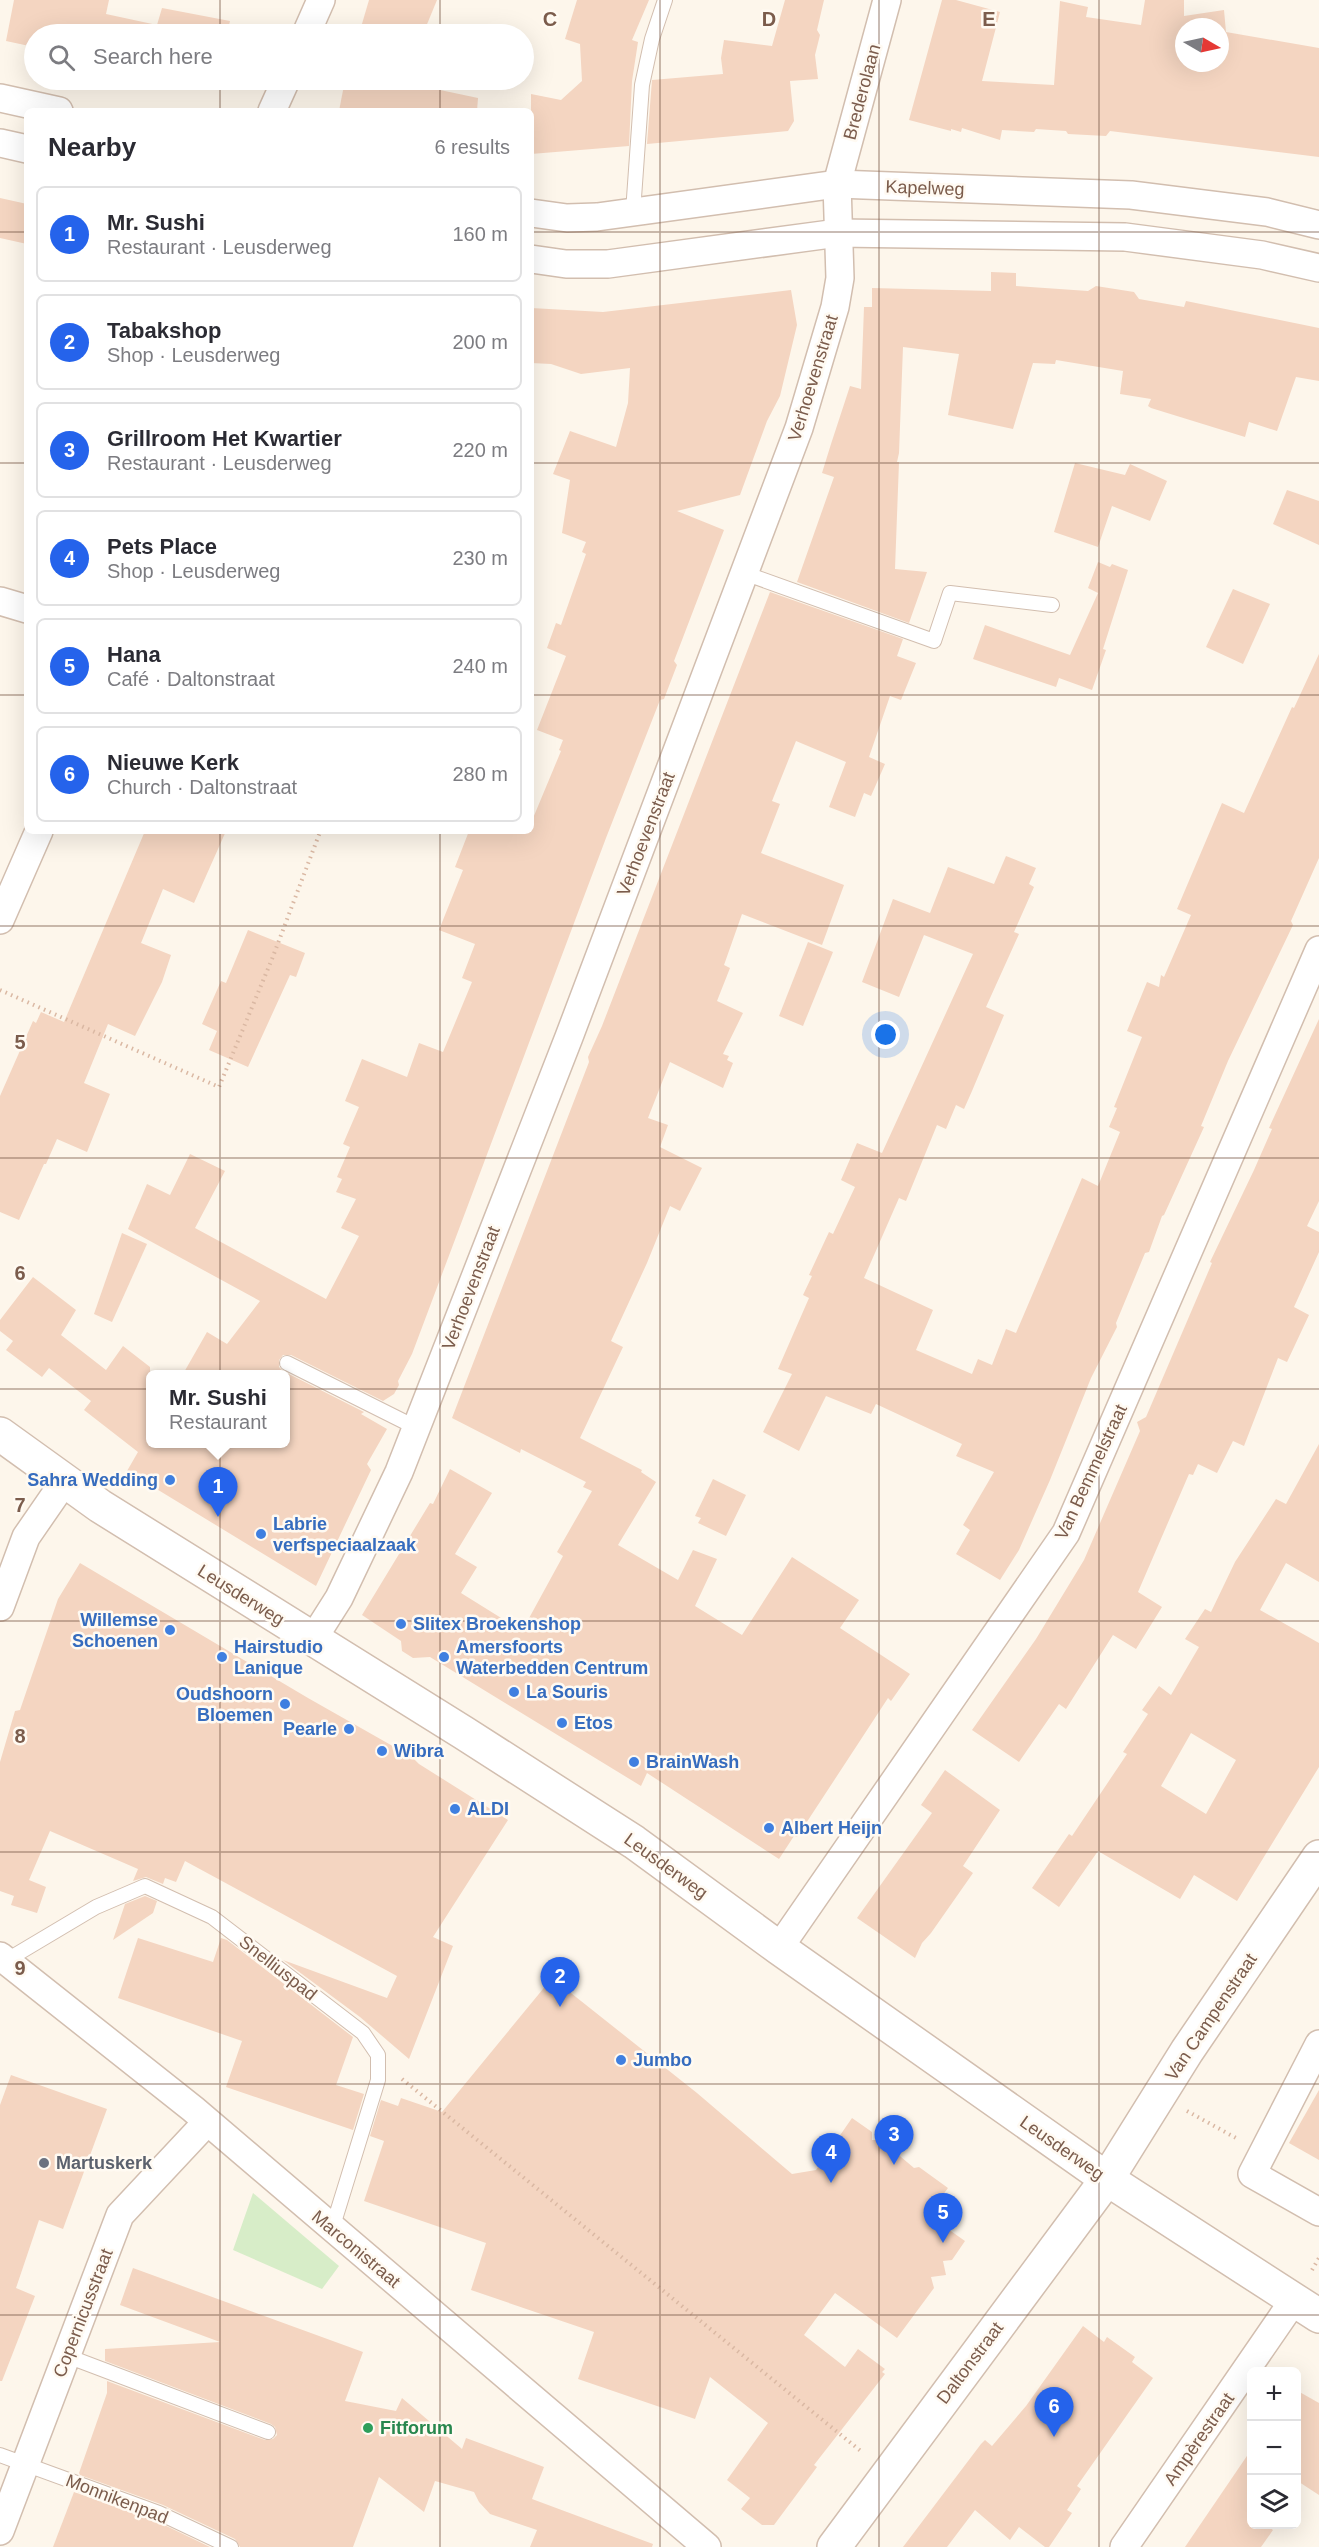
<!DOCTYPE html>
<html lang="en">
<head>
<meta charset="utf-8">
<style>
	body { margin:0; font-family:Arial,sans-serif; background:#f2f2f3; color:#2b2b33 }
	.controls { position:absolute; right:18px; bottom:18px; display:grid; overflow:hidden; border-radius:9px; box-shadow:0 6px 24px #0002 }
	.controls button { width:54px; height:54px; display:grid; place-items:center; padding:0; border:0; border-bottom:2px solid #e1e1e2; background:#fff; color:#2b2b33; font:30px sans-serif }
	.compass { position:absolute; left:1175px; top:18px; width:54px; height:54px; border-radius:50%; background:#fff; box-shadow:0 6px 24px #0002; rotate:99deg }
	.you { position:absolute; left:886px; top:1035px; width:21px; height:21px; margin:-15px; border:4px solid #fff; border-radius:50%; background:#1a73e8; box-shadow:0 0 0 9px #1a73e833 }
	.badge { display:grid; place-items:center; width:39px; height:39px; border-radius:50%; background:#2563eb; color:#fff; font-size:20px; font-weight:700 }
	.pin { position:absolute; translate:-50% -50px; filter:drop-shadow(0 2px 3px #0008) }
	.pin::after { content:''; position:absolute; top:32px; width:21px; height:18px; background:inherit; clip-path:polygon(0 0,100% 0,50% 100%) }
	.popup { position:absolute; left:146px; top:1370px; width:144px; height:78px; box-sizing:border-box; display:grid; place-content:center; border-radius:9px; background:#fff; filter:drop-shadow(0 2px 4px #0005); font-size:20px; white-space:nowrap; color:#7c7c81 }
	.popup b { font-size:22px; color:#2b2b33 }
	.popup::after { content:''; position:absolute; left:50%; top:100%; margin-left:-12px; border:12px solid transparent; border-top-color:#fff }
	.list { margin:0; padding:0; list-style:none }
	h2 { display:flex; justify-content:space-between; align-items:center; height:78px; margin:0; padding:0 24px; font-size:26px }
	h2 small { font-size:20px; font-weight:400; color:#7c7c81 }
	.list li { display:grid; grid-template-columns:39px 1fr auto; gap:18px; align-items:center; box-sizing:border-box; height:96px; margin:0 12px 12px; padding:0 12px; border:2px solid #e1e1e2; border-radius:9px }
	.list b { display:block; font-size:22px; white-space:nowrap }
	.list p { margin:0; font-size:20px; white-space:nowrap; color:#7c7c81 }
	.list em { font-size:20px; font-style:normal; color:#7c7c81 }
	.icon { flex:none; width:33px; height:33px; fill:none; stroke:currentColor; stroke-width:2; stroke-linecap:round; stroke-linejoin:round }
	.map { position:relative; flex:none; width:1319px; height:2547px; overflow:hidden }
	.search { position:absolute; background:#fff; box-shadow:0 6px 24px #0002; left:24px; top:24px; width:510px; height:66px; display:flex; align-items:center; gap:15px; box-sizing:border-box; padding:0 21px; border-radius:33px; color:#7c7c81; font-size:22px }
	.panel { position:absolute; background:#fff; box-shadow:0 6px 24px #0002; left:24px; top:108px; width:510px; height:726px; border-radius:9px }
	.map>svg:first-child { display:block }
</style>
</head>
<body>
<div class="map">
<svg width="1319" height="2547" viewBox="0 0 1319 2547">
	<rect width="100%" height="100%" fill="#fdf6eb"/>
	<polygon fill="#d7edc8" points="253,2193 339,2266 322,2289 233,2250"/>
	<g fill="#f4d5c1" fill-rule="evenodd">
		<polygon points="14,0 109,0 106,14 157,25 162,8 230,21 227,34 34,34 34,47 6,41"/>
		<polygon points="369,0 437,0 423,34 359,34"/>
		<polygon points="577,0 649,0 632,40 638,42 632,81 629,146 531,154 531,94 561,100 582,81 580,44 565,39"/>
		<polygon points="785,0 824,0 817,30 820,35 815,55 818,79 790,81 794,121 788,131 647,144 652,80 723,74 721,58 724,40 772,46"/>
		<path d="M942,0H956L1000,12L982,81L1054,85L1060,1L1088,7L1086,17L1141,25L1145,0H1184V16L1224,10L1226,32L1319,48V157L1110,131L1106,136L1068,134L1066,131L1036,129L1034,132L1002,130L1000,140L962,128L961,132L951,129V131L909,120ZM1184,27H1220V63H1184Z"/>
		<polygon points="345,80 393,80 478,98 477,111 339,111"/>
		<polygon points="0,198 27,204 27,244 0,238"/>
		<polygon points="991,272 1016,273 1016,286 1088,291 1096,286 1134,292 1139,299 1184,307 1186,301 1319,328 1319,381 1296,377 1277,431 1249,422 1245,437 1151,408 1148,406 1151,399 1120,394 1123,371 1056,360 1055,364 1033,363 1013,429 948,415 959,354 903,347 899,453 897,462 899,462 895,569 927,572 909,623 797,582 834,477 822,473 831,444 850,386 861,389 864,307 872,307 872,288 991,291"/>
		<polygon points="791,290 797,325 780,396 767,421 740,495 677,511 724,530 674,661 677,665 664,699 660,700 606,838 412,1354 398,1381 399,1385 394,1394 383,1401 291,1355 283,1355 279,1360 279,1367 283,1371 364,1412 361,1414 387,1429 367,1464 371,1470 316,1586 127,1471 138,1452 84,1410 91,1401 49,1368 42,1377 6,1350 13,1341 0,1331 0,1320 33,1277 76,1310 61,1335 106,1370 123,1346 150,1367 150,1443 285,1443 285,1374 183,1374 207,1332 227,1344 260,1301 128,1229 147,1184 170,1195 190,1154 225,1171 195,1228 326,1299 359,1236 341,1228 356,1199 336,1192 342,1179 337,1177 350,1147 343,1144 359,1107 345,1101 362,1059 407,1077 419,1043 443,1052 472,982 462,978 475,944 439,930 463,870 455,867 469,831 531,831 531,823 561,751 559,750 563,740 537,730 566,656 547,648 556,623 561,625 586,554 582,552 586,542 562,533 570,480 553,474 570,431 616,447 628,403 630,368 581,374 551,364 531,363 531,308 603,312"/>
		<polygon points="1075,463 1125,475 1130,464 1167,481 1150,521 1112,506 1098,547 1054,532"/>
		<polygon points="1287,490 1319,501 1319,545 1273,524"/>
		<polygon points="1098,562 1110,567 1112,564 1128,570 1103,649 1106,650 1092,690 1059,678 1056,687 973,659 985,625 1070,655 1098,593 1088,588"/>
		<polygon points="1233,589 1270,604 1243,664 1206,647"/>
		<polygon points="770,592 903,639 897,656 916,663 901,700 890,696 869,757 885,764 871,796 864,793 855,817 829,807 846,762 796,741 772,801 780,804 761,853 844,885 822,945 742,914 724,965 730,968 717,1001 743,1013 723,1054 729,1056 727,1060 733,1063 723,1088 670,1062 648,1118 668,1125 660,1147 702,1168 680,1211 670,1206 647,1263 611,1341 623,1347 580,1438 642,1470 641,1472 656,1482 618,1545 678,1580 693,1550 717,1559 695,1606 742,1635 792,1557 859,1600 840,1628 910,1674 891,1701 888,1698 797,1837 794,1836 779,1859 647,1773 641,1786 430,1657 413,1658 402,1651 401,1641 362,1615 430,1503 433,1504 450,1469 492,1493 455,1554 477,1567 461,1593 522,1631 563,1556 557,1552 592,1491 583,1487 586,1482 521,1449 520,1453 452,1418 589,1062 588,1057 602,1026"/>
		<polygon points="1319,654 1319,858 1291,921 1293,925 1228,1061 1201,1126 1204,1127 1164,1215 1162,1216 1149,1252 1145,1253 1116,1323 1117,1327 1091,1378 1050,1480 1019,1550 1000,1580 956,1554 970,1530 963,1525 994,1472 956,1456 962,1444 876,1404 871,1414 826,1396 799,1451 763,1432 792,1374 778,1369 809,1298 803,1295 812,1276 809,1275 829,1232 833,1234 855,1187 841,1180 857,1143 882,1153 973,954 924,935 899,997 862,982 893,899 930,913 948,867 994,884 1006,856 1036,868 1029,884 1034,887 1014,932 1019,934 986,1007 1004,1015 972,1091 964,1109 956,1105 946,1129 937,1125 906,1201 899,1198 864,1278 933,1310 916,1350 972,1374 978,1359 992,1365 1006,1329 1016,1333 1082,1178 1098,1186 1120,1132 1109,1127 1117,1108 1114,1107 1142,1037 1127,1031 1147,982 1159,987 1161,975 1164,977 1191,915 1177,909 1222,803 1244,813 1292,707 1294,708"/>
		<polygon points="145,831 226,831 194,903 163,889 141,943 171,955 162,982 135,1036 108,1024 84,1083 110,1094 87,1152 57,1139 46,1164 44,1164 19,1220 0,1212 0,1096 33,1021 36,1023 41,1012 64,1022"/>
		<polygon points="248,930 305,953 296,977 290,975 248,1067 209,1050 217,1031 202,1024 221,981 226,983"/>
		<polygon points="808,942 833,952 803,1026 779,1016"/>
		<polygon points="1319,1019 1319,1201 1307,1226 1319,1232 1319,1252 1294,1307 1309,1315 1287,1362 1278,1358 1244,1446 1233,1441 1217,1473 1198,1464 1193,1475 1189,1474 1138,1592 1162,1607 1136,1649 1113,1635 1066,1709 1059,1704 1019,1762 972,1730 1036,1639 1084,1560 1140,1431 1137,1422 1146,1417 1212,1263 1210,1262 1254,1170 1272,1129 1269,1128"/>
		<polygon points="122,1233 147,1244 112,1322 94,1314"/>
		<path d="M1319,1444V1582L1286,1563L1260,1610L1319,1643V1767L1237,1901L1194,1875L1180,1899L1098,1851L1059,1907L1032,1888L1069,1834L1072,1836L1127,1754L1123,1752L1148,1714L1142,1710L1159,1686L1171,1695L1199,1647L1185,1639L1205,1609L1211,1612L1235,1562L1276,1499L1286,1504ZM1191,1733L1236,1760L1206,1814L1161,1786Z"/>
		<polygon points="713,1479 746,1495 726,1536 698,1523 701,1518 695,1516"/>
		<polygon points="80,1563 308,1698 412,1757 419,1764 508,1820 433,1937 453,1946 409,2059 360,2017 283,1960 387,1998 397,1976 185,1861 176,1882 165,1878 163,1884 146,1877 133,1881 138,1869 50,1831 29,1880 46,1887 37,1913 11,1905 14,1896 0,1891 0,1762 15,1711 20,1710 58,1599"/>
		<polygon points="945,1770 1000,1810 963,1866 973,1873 931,1933 922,1943 915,1958 857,1918 932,1813 921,1805"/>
		<polygon points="145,1896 157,1901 153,1913 113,1940 125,1904"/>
		<polygon points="138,1938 213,1962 221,1938 227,1940 353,2037 336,2085 364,2094 353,2130 226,2087 242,2041 118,1998"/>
		<polygon points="552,1978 697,2093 792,2174 816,2170 852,2118 872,2132 872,2140 881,2140 914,2168 919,2167 948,2188 928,2215 965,2241 952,2260 943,2261 946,2275 931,2277 934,2288 897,2338 835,2293 804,2335 845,2367 858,2349 885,2369 882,2372 885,2374 814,2465 817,2467 774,2525 762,2525 741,2509 750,2498 727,2480 768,2423 710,2377 695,2419 578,2379 594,2332 471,2290 486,2243 364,2201 384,2141 370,2136 381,2100 398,2106 401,2098 442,2112"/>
		<polygon points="11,2075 107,2109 63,2229 39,2220 16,2288 35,2296 2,2381 0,2381 0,2105"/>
		<polygon points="1319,2090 1319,2160 1289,2143"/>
		<polygon points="133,2268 363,2352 345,2401 396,2411 402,2398 462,2449 466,2438 544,2467 532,2499 653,2544 652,2547 530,2547 537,2530 490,2514 479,2502 474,2492 435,2481 424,2512 379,2477 353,2547 240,2547 235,2539 163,2505 80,2475 79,2473 107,2393 107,2381 265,2440 273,2439 277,2435 275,2427 271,2424 105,2361 105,2349 220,2342 120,2305"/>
		<polygon points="1083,2326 1104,2342 1107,2337 1135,2357 1132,2362 1153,2378 1077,2486 1081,2489 1067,2510 1072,2513 1049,2547 1045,2547 1019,2527 1010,2540 975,2510 947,2547 903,2547 981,2444 985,2440 992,2446 1026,2406"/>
		<polygon points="1296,2390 1319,2403 1319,2495 1296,2480"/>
		<polygon points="1251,2450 1251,2524 1265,2524 1273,2530 1261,2547 1185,2547"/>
		<polygon points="74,2492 156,2521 210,2547 53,2547"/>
	</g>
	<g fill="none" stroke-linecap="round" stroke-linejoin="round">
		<g stroke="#d2beaf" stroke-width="16">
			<g id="service">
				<polyline points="633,212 642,85 652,39 665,0"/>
				<polyline points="744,573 934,641 950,593 1052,605"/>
				<polyline points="287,1363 415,1427"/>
				<polyline points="7,1960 96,1907 145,1886 212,1917 363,2033 378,2055 378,2080 332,2229"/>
				<polyline points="67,2356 268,2432"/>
				<polyline points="0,2455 159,2513 231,2547"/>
			</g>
		</g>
		<g stroke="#d2beaf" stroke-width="30">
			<g id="minor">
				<polyline points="306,34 321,0"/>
				<polyline points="0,98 59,111"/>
				<polyline points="272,111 286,80"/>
				<polyline points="0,143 27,149"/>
				<polyline points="531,213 567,218 597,217 837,184 1131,195 1267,212 1319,225"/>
				<polyline points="531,259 566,264 608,264 838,233 1125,237 1262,255 1319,268"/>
				<polyline points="0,601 27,609"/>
				<polyline points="0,920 39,831"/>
				<polyline points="0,1607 26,1537 64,1482"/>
				<polyline points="313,1639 339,1598 399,1472 569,1037 799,428 835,307 840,278 837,184 887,0"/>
				<polyline points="779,1948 1066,1533 1319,950"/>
				<polyline points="0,1956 193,2109 707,2547"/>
				<polyline points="1319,2044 1252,2174 1319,2212"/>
				<polyline points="0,2531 120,2215 207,2122"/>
				<polyline points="1124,2547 1294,2300"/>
			</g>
		</g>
		<g stroke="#d2beaf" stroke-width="36">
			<g id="tertiary">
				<polyline points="0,1434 100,1506 464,1733 634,1842 779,1948 1107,2179 1319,2316"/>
				<polyline points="834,2547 1107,2179 1187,2051 1319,1857"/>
			</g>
		</g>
		<g stroke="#dab8a3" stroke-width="4" stroke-dasharray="1.5 4.5" stroke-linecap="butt">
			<polyline points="0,990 219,1087 272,959 320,832"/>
			<polyline points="402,2079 862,2452"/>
			<polyline points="1187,2111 1236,2138"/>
			<polyline points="1312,2270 1319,2258"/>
		</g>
		<use href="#service" stroke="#fff" stroke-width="14"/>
		<use href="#minor" stroke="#fff" stroke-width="27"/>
		<use href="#tertiary" stroke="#fff" stroke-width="33"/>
	</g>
	<path fill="none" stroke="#7b5c4c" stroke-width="1.5" stroke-opacity="0.55" d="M220,0V34M440,0V34M660,0V2547M879,0V2547M1099,0V2547M220,80V111M440,80V111M0,232H27M531,232H1319M0,463H27M531,463H1319M0,695H27M531,695H1319M220,831V2547M440,831V2547M0,926H1319M0,1158H1319M0,1389H1319M0,1621H1319M0,1852H1319M0,2084H1319M0,2315H1319"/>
	<g fill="#3f7fe0" stroke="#fffaf2" stroke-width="2">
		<circle cx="170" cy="1480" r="6"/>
		<circle cx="261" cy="1534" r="6"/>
		<circle cx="401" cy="1624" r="6"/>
		<circle cx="170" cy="1630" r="6"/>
		<circle cx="222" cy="1657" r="6"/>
		<circle cx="444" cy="1657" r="6"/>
		<circle cx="514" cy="1692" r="6"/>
		<circle cx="285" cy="1704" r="6"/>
		<circle cx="562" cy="1723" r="6"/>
		<circle cx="349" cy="1729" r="6"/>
		<circle cx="382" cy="1751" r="6"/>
		<circle cx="634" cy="1762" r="6"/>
		<circle cx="455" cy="1809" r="6"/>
		<circle cx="769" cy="1828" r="6"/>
		<circle cx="621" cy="2060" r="6"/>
	</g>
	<circle fill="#6b7280" stroke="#fffaf2" stroke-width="2" cx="44" cy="2163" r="6"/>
	<circle fill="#2e9e5b" stroke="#fffaf2" stroke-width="2" cx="368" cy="2428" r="6"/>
	<g text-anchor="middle" stroke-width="5" stroke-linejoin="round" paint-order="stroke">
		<g font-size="18" fill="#7b5c4c" stroke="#fffaf2">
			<text transform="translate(862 92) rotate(-75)" y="6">Brederolaan</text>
			<text transform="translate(925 188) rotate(2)" y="6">Kapelweg</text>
			<text transform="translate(813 378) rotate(-73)" y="6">Verhoevenstraat</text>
			<text transform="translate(646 834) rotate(-69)" y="6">Verhoevenstraat</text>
			<text transform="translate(471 1288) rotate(-69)" y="6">Verhoevenstraat</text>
			<text transform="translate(1091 1472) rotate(-65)" y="6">Van Bemmelstraat</text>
			<text transform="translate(241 1595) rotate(32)" y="6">Leusderweg</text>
			<text transform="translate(666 1866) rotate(36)" y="6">Leusderweg</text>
			<text transform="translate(278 1968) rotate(38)" y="6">Snelliuspad</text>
			<text transform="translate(1211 2017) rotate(-56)" y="6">Van Campenstraat</text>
			<text transform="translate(1062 2148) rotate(35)" y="6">Leusderweg</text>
			<text transform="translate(356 2249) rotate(40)" y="6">Marconistraat</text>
			<text transform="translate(83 2313) rotate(-69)" y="6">Copernicusstraat</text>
			<text transform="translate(970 2363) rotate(-53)" y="6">Daltonstraat</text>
			<text transform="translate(1199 2439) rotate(-55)" y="6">Ampèrestraat</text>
			<text transform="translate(117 2499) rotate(21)" y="6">Monnikenpad</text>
		</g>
		<g font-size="18" font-weight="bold" fill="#366cbe" stroke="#fffaf2" text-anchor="start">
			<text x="158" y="1486" text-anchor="end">Sahra Wedding</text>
			<text x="273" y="1530">Labrie<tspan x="273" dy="21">verfspeciaalzaak</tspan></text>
			<text x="158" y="1626" text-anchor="end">Willemse<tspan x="158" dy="21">Schoenen</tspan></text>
			<text x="413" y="1630">Slitex Broekenshop</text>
			<text x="234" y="1653">Hairstudio<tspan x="234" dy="21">Lanique</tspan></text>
			<text x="456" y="1653">Amersfoorts<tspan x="456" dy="21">Waterbedden Centrum</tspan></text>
			<text x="526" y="1698">La Souris</text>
			<text x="273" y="1700" text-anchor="end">Oudshoorn<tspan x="273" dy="21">Bloemen</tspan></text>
			<text x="574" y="1729">Etos</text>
			<text x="337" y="1735" text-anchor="end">Pearle</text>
			<text x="394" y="1757">Wibra</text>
			<text x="646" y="1768">BrainWash</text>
			<text x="467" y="1815">ALDI</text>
			<text x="781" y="1834">Albert Heijn</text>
			<text x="633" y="2066">Jumbo</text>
		</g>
		<g font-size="18" font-weight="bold" fill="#5b616d" stroke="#fffaf2" text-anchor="start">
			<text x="56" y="2169">Martuskerk</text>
		</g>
		<g font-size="18" font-weight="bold" fill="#27864d" stroke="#fffaf2" text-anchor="start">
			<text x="380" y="2434">Fitforum</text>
		</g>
	</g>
	<g font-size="20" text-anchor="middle" font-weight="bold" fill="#7b5c4c" stroke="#fffaf2" stroke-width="5" stroke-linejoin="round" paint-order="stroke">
		<text x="550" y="26">C</text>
		<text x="769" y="26">D</text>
		<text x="989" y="26">E</text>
		<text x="20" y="1049">5</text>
		<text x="20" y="1280">6</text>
		<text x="20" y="1512">7</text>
		<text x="20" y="1743">8</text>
		<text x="20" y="1975">9</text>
	</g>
</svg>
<div class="controls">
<button>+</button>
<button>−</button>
<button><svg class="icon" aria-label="layers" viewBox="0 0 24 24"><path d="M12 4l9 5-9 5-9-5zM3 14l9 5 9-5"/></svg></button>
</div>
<svg class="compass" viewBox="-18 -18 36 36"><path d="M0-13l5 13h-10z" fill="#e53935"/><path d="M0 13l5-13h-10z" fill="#7c7c81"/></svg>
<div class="you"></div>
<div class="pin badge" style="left:218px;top:1517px">1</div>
<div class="popup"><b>Mr. Sushi</b>Restaurant</div>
<div class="pin badge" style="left:560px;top:2007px">2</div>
<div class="pin badge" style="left:894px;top:2165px">3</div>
<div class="pin badge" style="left:831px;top:2183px">4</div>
<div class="pin badge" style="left:943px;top:2243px">5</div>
<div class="pin badge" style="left:1054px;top:2437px">6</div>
<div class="search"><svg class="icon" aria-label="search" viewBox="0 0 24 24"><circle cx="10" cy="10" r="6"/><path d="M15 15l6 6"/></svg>Search here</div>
<section class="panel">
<h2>Nearby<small>6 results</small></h2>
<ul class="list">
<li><span class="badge">1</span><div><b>Mr. Sushi</b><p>Restaurant · Leusderweg</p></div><em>160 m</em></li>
<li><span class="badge">2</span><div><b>Tabakshop</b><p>Shop · Leusderweg</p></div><em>200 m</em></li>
<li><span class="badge">3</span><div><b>Grillroom Het Kwartier</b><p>Restaurant · Leusderweg</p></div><em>220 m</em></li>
<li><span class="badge">4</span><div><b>Pets Place</b><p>Shop · Leusderweg</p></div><em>230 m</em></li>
<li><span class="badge">5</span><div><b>Hana</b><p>Café · Daltonstraat</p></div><em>240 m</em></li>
<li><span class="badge">6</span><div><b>Nieuwe Kerk</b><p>Church · Daltonstraat</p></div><em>280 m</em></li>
</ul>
</section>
</div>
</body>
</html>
